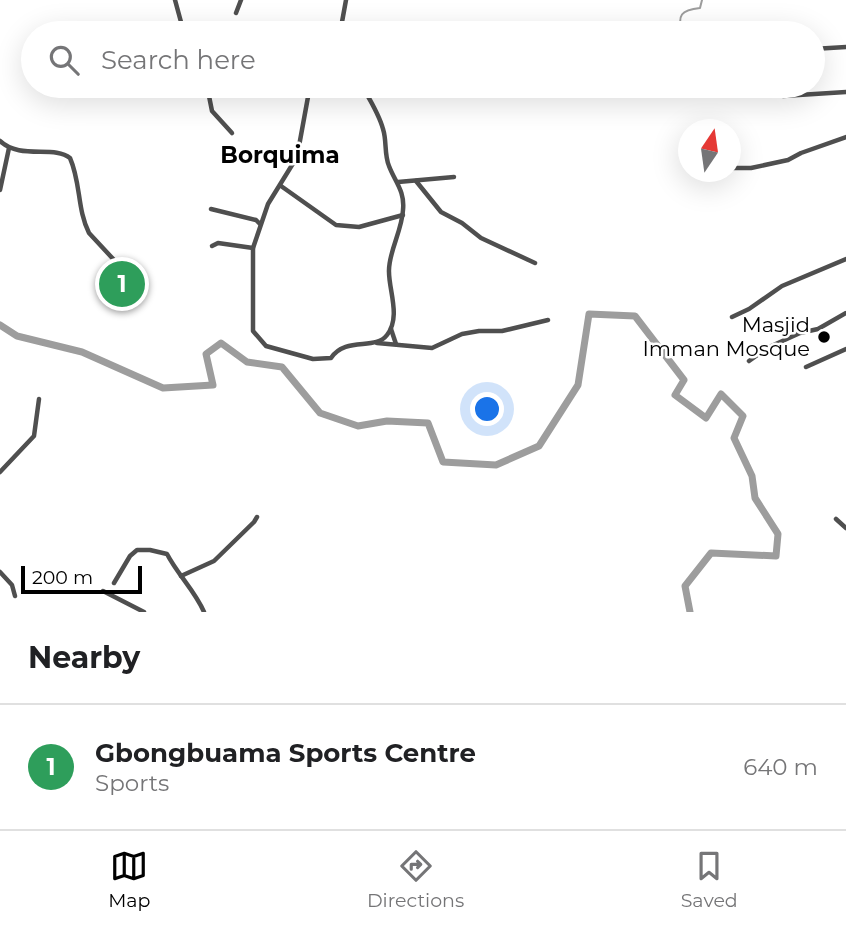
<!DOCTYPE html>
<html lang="en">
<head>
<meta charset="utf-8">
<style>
	body { margin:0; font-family:Montserrat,sans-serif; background:#f2f2f2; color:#202124 }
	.compass { position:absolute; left:678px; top:119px; width:63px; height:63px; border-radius:50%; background:#fff; box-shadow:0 7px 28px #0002; rotate:13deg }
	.scale { position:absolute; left:21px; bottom:18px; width:121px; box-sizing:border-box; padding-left:7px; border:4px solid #000; border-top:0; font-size:19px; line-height:24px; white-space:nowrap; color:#000; -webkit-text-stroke:5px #fff; paint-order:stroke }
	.you { position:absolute; left:488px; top:410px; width:24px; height:24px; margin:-18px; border:5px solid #fff; border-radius:50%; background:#1a73e8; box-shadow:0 0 0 10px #1a73e833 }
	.badge { display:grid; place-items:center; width:46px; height:46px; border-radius:50%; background:#000; color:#fff; font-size:23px; font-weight:700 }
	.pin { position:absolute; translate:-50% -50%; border:4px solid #fff; box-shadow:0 2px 7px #0006 }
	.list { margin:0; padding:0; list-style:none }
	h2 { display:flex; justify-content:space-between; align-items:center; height:91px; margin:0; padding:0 28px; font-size:30px }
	h2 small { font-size:23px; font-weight:400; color:#757577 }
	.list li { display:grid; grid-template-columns:46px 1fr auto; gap:21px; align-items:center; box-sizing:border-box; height:126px; padding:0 28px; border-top:2px solid #e0e0e0 }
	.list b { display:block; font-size:26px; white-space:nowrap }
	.list p { margin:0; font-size:23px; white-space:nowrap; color:#757577 }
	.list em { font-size:23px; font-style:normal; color:#757577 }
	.icon { flex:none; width:38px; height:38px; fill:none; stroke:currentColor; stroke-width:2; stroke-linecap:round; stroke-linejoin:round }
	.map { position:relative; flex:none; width:846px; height:612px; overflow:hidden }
	.search { position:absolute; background:#fff; box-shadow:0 7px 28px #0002; left:21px; right:21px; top:21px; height:77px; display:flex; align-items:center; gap:18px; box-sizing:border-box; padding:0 24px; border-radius:38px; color:#757577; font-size:26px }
	.sheet { height:217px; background:#fff }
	nav { display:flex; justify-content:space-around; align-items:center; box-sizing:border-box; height:98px; border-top:2px solid #e0e0e0; background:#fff; font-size:19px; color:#757577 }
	nav a { display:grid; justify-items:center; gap:4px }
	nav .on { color:#000 }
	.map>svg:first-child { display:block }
</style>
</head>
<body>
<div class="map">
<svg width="846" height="612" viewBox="0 0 846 612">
	<rect width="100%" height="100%" fill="#fff"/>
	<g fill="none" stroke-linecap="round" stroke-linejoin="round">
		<path stroke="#9d9d9d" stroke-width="2" d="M682,33C677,15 681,10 700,8L702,0"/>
		<polyline stroke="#9d9d9d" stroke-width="7" points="0,325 17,336 82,352 163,388 213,385 206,354 221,343 247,362 282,367 320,413 358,426 387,421 428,423 443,462 496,465 539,446 578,385 589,314 635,316 684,380 675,395 706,418 721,394 743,416 734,438 752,476 755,498 778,534 776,556 711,553 685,586 690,612"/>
		<g stroke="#4f4f4f" stroke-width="4.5">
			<polyline points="175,0 184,33"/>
			<polyline points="236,13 241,0"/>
			<polyline points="340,33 346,0"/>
			<polyline points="813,49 846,47"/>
			<polyline points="207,86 212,111 232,133"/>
			<path d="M310,86L297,157L268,204L253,248V331L266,346L313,359L331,358C346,336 375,351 387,335C401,317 389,291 389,272C388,253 402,231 403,210C405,191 395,182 389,166C384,154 387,141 383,129C379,114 370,100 362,86"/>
			<polyline points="783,96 846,92"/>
			<path d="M0,141C20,160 54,145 70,158C81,183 77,209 89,233L128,275"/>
			<polyline points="730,168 751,168 788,160 801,153 846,137"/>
			<polyline points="416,181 441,212 462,223 481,238 535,263"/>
			<polyline points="398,182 454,177"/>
			<polyline points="281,186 336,225 359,227 403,215"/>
			<polyline points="0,190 9,148"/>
			<polyline points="211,209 256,220 260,224"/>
			<polyline points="212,246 218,243 253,248"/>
			<polyline points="732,317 749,309 782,286 846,259"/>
			<polyline points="391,329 396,344"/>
			<polyline points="377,343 432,348 462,334 479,331 502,331 548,320"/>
			<polyline points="749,361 767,348 800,333 818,329 846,313"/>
			<polyline points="806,367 846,349"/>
			<polyline points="0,472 34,436 39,399"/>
			<polyline points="836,519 846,528"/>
			<polyline points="0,572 12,585 15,596"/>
			<polyline points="181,576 214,561 254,522 257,517"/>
			<path d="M114,583L130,556L137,550H150L167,554C178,575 195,591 204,612"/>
			<polyline points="103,591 144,612"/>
		</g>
	</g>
	<circle fill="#000" stroke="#fff" stroke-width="2.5" cx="824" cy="337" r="7"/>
	<g text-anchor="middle" stroke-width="5" stroke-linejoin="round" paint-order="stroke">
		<g font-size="21" fill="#000" stroke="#fff" text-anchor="end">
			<text x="810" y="332">Masjid<tspan x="810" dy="24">Imman Mosque</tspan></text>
		</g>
		<g font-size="23" font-weight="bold" fill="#000" stroke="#fff">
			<text x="280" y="163">Borquima</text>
		</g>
	</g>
</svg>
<svg class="compass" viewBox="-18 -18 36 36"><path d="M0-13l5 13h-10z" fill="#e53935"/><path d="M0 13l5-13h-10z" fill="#757577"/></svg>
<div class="scale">200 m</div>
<div class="you"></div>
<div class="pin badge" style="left:122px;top:284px;background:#2e9e5b">1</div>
<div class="search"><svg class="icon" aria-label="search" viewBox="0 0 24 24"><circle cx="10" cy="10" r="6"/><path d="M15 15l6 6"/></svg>Search here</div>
</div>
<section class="sheet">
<h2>Nearby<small></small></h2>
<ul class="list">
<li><span class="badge" style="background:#2e9e5b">1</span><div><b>Gbongbuama Sports Centre</b><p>Sports</p></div><em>640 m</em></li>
</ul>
</section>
<nav>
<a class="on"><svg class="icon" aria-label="map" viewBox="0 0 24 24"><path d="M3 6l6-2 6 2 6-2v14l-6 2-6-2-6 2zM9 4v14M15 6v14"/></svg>Map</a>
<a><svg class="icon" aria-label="directions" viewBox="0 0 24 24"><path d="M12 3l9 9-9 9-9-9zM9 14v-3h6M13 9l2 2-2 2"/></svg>Directions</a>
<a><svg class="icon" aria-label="saved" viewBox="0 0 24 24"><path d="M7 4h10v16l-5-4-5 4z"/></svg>Saved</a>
</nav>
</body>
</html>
